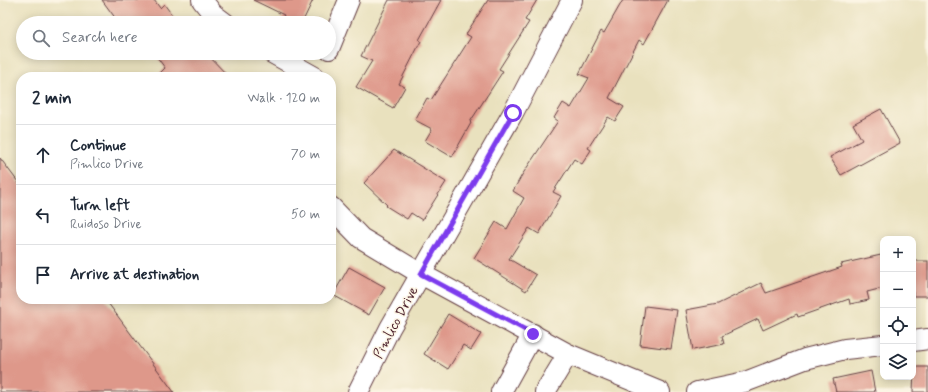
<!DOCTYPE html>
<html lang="en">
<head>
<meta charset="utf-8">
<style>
	body { margin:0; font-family:Mynerve,sans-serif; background:#f6f6f7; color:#1f2937 }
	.controls { position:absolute; right:12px; bottom:12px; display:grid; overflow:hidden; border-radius:8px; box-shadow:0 2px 10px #0003 }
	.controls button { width:36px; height:36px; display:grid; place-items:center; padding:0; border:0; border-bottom:1px solid #e0e1e3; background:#fff; color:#1f2937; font:20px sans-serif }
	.stop { position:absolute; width:12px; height:12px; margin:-9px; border:3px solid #7c3aed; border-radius:50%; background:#fff }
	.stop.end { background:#7c3aed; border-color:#fff; box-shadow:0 1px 4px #0008 }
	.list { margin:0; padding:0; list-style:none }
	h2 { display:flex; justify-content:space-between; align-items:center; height:52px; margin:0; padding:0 16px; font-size:17px }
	h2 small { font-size:13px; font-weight:400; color:#747a83 }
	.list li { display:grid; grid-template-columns:26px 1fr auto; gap:12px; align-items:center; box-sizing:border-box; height:60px; padding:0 16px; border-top:1px solid #e0e1e3 }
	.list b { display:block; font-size:15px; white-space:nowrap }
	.list p { margin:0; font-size:13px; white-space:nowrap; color:#747a83 }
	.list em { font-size:13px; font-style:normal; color:#747a83 }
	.icon { flex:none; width:22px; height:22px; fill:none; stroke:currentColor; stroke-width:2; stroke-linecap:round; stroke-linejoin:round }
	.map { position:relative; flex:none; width:928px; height:392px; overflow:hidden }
	.search { position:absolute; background:#fff; box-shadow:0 2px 10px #0003; left:16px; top:16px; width:320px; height:44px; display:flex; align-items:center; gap:10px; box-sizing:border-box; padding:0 14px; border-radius:22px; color:#747a83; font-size:15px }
	.panel { position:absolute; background:#fff; box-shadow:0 2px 10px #0003; left:16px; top:72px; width:320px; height:232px; border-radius:16px }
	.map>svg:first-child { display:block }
</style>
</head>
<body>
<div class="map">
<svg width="928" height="392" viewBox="0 0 928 392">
	<rect width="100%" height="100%" fill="#fcf5e5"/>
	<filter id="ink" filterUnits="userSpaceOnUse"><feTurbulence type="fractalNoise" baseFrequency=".025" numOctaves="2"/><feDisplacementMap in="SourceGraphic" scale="8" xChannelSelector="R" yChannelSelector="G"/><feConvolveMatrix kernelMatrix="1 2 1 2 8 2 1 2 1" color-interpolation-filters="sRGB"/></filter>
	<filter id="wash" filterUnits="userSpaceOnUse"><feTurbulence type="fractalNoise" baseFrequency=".012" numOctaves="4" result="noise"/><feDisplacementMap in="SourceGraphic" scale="16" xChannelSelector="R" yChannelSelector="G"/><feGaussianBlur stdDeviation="0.9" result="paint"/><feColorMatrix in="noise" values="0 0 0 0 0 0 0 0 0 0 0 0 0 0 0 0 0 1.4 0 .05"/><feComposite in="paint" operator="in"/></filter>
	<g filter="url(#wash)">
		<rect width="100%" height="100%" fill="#e9e1be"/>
		<g id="blocks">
			<g fill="#de988a">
				<polygon points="102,0 154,0 160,8 164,4 178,23 119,23"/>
				<polygon points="253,0 313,0 302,23 280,23 284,15"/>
				<polygon points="389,0 441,0 419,40 421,41 399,84 405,87 393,108 356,87 372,61 361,56"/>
				<polygon points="488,0 537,0 525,20 529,22 499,69 503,71 470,122 471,123 452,157 425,141 432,129 415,120 427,98 431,100 471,37 466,34"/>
				<polygon points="623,0 668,0 644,44 639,40 609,98 624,107 615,121 608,117 588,148 591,150 582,164 574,159 553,192 561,196 539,234 529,228 509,259 536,275 526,291 474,258 496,222 507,229 524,198 513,191 522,175 558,121 554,118 563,103 571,108 589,78 579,74 601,31 604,33"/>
				<polygon points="154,53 206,53 229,77 156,77 165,68"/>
				<polygon points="881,109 900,143 841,175 830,157 862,140 853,124"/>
				<polygon points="394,150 446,182 422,220 411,213 407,219 386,206 387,205 364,183"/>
				<polygon points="0,158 21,186 21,299 105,299 174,392 0,392"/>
				<polygon points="881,255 883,263 883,288 867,292 869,300 850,304 849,299 798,317 797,314 763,330 758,319 722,336 724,344 693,350 686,310 718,304 761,283 766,293 842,267 841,264"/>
				<rect x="913" y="261" width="15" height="35"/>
				<polygon points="349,267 385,287 369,315 333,295"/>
				<polygon points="645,306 677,310 671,349 640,345"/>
				<polygon points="448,314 481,334 471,350 463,345 448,369 424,354"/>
				<polygon points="914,367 928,367 928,392 913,392"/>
				<polygon points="871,371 875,392 836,392 833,379"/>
			</g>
		</g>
	</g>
	<g filter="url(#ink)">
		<use href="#blocks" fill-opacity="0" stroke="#623c41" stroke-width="1"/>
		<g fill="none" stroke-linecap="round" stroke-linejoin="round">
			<g stroke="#623c41" stroke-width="22">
				<g id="minor">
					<polyline points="202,0 213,14 225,23"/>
					<polyline points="329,49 349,0"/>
					<polyline points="272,53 315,77"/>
					<polyline points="331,207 361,238 421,274 568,354 660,392"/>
					<polyline points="913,341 928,339"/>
					<polyline points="358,392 390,328 513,113 572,0"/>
					<polyline points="501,392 533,334"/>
					<polyline points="545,392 568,354"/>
					<polyline points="697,392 745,382 805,359 845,349 883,345"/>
				</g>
			</g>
			<use href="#minor" stroke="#fff" stroke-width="20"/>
		</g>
	</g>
	<g fill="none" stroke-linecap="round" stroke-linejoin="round" filter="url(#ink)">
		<polyline stroke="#7c3aed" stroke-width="5" points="513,113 421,274 533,334"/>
	</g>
	<g text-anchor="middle" stroke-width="3" stroke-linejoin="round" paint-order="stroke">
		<g font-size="14" fill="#4a1f2b" stroke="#fcf5e5">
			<text transform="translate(395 322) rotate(-62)" y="5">Pimlico Drive</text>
		</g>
	</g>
</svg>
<div class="controls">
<button>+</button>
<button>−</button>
<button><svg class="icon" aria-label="locate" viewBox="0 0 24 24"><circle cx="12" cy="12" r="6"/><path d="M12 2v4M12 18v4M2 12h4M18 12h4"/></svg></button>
<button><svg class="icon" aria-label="layers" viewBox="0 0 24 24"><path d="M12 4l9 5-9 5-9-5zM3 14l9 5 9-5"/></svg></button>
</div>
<div class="stop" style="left:513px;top:113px"></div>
<div class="stop end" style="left:533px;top:334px"></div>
<div class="search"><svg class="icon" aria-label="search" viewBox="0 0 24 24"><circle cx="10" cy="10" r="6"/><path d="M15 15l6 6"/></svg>Search here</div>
<section class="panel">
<h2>2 min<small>Walk · 120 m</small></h2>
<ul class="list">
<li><svg class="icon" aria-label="ahead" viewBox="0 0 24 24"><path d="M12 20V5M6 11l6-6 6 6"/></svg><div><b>Continue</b><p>Pimlico Drive</p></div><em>70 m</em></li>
<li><svg class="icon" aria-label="left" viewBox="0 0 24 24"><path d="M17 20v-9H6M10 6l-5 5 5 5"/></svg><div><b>Turn left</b><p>Ruidoso Drive</p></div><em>50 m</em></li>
<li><svg class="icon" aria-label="arrive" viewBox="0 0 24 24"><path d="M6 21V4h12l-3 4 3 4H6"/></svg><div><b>Arrive at destination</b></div></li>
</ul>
</section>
</div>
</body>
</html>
